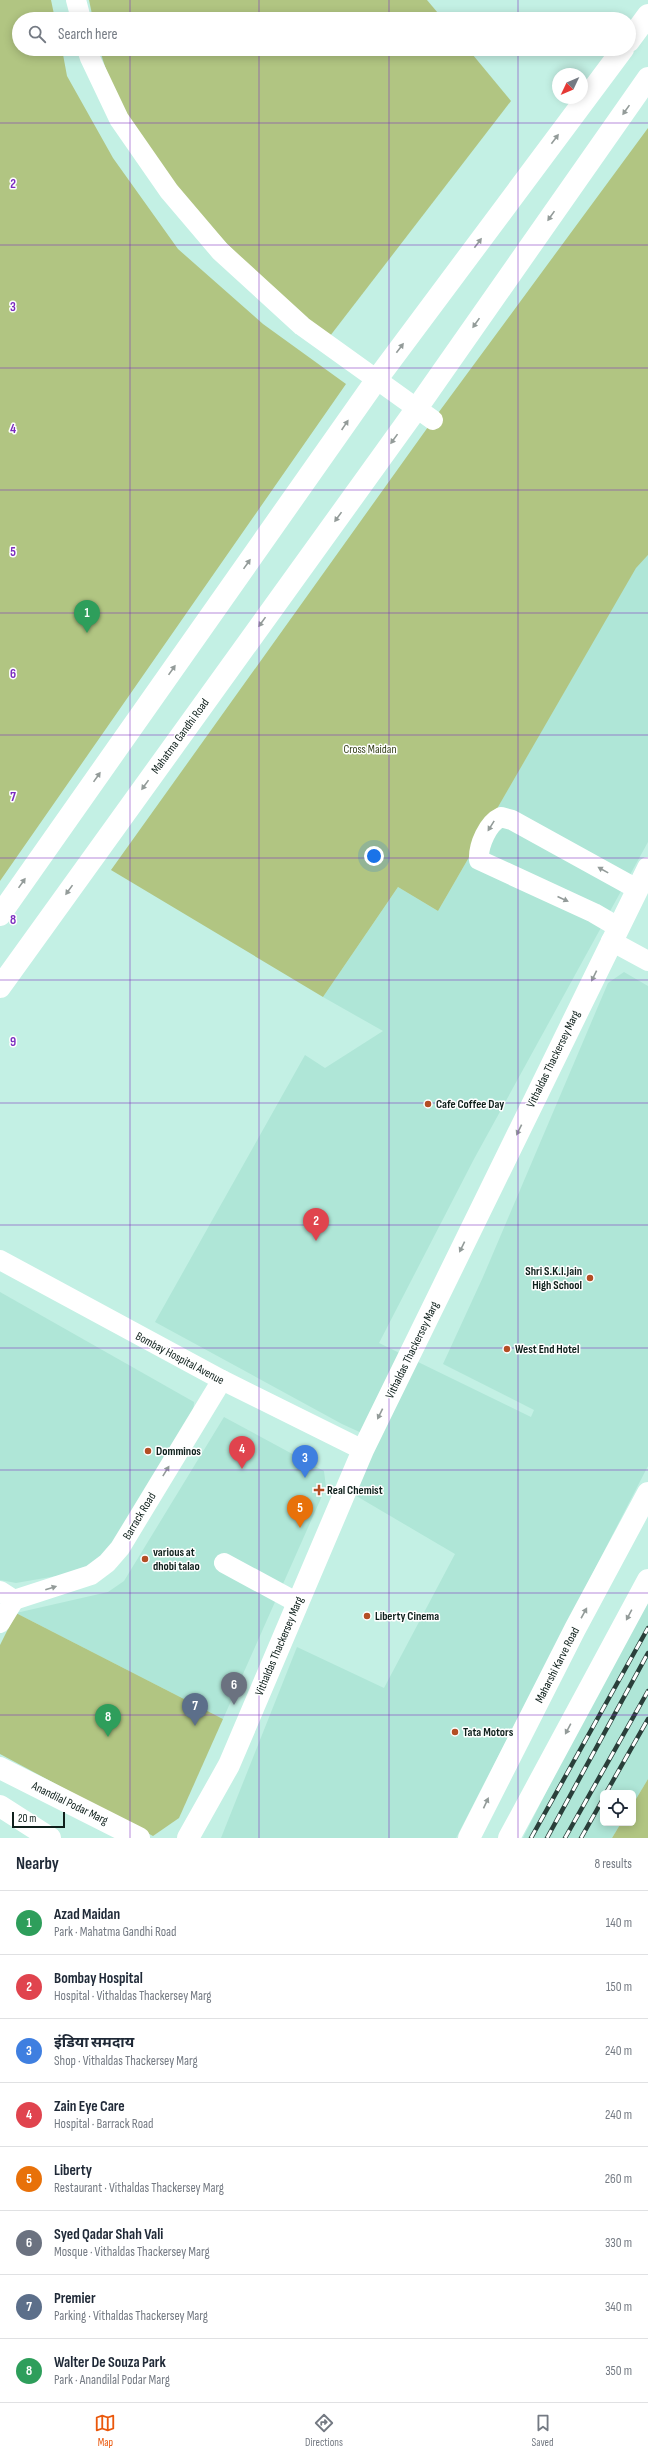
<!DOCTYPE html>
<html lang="en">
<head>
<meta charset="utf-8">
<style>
	body { margin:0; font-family:"Sofia Sans Condensed","Noto Sans Devanagari",sans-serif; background:#f6f6f7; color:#1f2937 }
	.controls { position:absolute; right:12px; bottom:12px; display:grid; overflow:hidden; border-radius:6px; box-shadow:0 2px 10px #0003 }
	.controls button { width:36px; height:36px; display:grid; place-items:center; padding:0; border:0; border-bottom:1px solid #e0e1e3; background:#fff; color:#1f2937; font:20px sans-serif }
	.compass { position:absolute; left:552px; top:68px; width:36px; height:36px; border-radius:50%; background:#fff; box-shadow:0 2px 10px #0003; rotate:226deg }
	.scale { position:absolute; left:12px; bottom:10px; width:53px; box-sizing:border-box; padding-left:4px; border:2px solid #0f201c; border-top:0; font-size:11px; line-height:14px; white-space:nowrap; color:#0f201c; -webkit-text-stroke:3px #fff; paint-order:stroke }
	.you { position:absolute; left:374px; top:856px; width:14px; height:14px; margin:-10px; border:3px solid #fff; border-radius:50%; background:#1a73e8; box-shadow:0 0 0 6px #1a73e833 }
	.badge { display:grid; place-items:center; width:26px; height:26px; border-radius:50%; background:#ea580c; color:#fff; font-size:13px; font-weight:700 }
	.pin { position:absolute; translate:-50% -33px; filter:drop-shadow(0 1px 2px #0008) }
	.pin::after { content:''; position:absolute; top:21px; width:14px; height:12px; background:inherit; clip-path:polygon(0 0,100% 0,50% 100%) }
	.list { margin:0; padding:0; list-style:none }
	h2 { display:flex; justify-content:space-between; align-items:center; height:52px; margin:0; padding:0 16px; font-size:17px }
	h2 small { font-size:13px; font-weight:400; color:#747a83 }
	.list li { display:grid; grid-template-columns:26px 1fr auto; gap:12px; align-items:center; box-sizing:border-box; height:64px; padding:0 16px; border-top:1px solid #e0e1e3 }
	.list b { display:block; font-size:15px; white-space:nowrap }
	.list p { margin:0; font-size:13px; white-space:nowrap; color:#747a83 }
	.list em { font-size:13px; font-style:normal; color:#747a83 }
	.icon { flex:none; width:22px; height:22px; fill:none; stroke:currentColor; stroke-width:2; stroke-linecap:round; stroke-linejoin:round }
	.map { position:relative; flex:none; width:648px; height:1838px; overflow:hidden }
	.search { position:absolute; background:#fff; box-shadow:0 2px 10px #0003; left:12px; right:12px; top:12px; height:44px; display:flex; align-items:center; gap:10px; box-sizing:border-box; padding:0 14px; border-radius:22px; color:#747a83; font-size:15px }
	.sheet { height:564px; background:#fff }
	nav { display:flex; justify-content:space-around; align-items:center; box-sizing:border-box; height:56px; border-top:1px solid #e0e1e3; background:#fff; font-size:11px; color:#747a83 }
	nav a { display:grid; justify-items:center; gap:2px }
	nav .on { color:#ea580c }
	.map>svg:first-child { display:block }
</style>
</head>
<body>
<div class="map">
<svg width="648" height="1838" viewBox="0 0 648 1838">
	<rect width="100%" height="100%" fill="#c3f0e4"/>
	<g fill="#afe6d7">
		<polygon points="648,555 648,842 474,1159 379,1343 531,1417 534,1410 443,1364 483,1277 608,983 624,972 648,986 648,1466 456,1838 221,1838 297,1647 384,1688 455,1554 353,1494 377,1440 342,1424 155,1322 305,1055 325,1068 383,1031 323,997 398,887 438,911 636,567"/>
		<polygon points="0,1292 194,1402 193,1415 111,1556 91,1570 16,1583 0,1580"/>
		<polygon points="224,1417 324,1471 326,1487 223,1719 16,1613 108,1592 124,1581"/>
		<polygon points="648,1603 648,1779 633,1804 633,1793 603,1793 603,1823 621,1823 612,1838 523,1838 590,1705"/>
	</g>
	<g fill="#b1c582">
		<polygon points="0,0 51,0 55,19 19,19 19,49 62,49 67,76 113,158 178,249 263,324 346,384 0,881"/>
		<polygon points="89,0 427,0 443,19 93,19"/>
		<path d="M100,49H468L511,101L330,336C252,280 121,143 100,49Z"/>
		<polygon points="648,128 648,555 636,568 438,911 398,887 323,997 111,870 433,420"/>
		<polygon points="16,1613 223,1719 179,1818 153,1836 0,1754 0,1645"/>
		<polygon points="648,1779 648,1838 612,1838 621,1823 633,1823 633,1804"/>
	</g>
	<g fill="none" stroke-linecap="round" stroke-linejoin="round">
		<g stroke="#fff" stroke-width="20">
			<polyline points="76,0 81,19"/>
			<polyline points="87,49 90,58 119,119 169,191 220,251 302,326 433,420"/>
			<path d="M618,927L594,913L479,860C478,845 488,823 501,817L512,820L637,889"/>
			<polyline points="611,941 648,961"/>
			<polyline points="0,1260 222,1380 363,1450"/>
			<polyline points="224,1563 298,1603"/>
			<polyline points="0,1591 14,1600"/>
			<polyline points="14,1600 91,1575 107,1563 120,1548 222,1380"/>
			<polyline points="0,1623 14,1600"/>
		</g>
		<g stroke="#fff" stroke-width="22">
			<polyline points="629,41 648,15"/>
			<polyline points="0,915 377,379 623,49"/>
			<polyline points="0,987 417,408 648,78"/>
			<polyline points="0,1768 139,1838"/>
			<polyline points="0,1806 50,1838"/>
			<polyline points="188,1838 229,1765 363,1450 648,868"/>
			<polyline points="469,1838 575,1629 648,1493"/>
			<polyline points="509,1838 648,1580"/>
		</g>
		<g stroke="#2a3f3a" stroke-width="4.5">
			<g id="rail">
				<polyline points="606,1793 648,1719"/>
				<polyline points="531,1838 648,1628"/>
				<polyline points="547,1838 648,1653"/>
				<polyline points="565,1838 648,1691"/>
				<polyline points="581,1838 603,1799"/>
			</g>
		</g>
		<use href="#rail" stroke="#fff" stroke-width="3" stroke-dasharray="9" stroke-linecap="butt"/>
	</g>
	<defs><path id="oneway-solid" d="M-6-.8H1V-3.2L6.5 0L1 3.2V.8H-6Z"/></defs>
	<g fill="#939b99">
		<use href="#oneway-solid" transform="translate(626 110) rotate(125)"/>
		<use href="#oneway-solid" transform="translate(555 139) rotate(-53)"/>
		<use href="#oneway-solid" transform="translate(551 216) rotate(125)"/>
		<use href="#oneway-solid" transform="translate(478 243) rotate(-53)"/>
		<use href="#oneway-solid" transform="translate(476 323) rotate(125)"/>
		<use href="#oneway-solid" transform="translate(400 348) rotate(-53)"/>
		<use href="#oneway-solid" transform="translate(345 425) rotate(-56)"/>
		<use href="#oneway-solid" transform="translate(394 439) rotate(126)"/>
		<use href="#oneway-solid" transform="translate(338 517) rotate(126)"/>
		<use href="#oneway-solid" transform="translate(247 564) rotate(-55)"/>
		<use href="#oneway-solid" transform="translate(262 622) rotate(126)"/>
		<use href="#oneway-solid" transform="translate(172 670) rotate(-55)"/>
		<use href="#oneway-solid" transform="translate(97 777) rotate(-55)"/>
		<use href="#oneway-solid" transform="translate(145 785) rotate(126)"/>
		<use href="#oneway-solid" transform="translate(491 826) rotate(122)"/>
		<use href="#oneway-solid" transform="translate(603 870) rotate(-151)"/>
		<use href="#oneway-solid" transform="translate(22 883) rotate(-55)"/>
		<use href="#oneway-solid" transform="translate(69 890) rotate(126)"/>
		<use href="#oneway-solid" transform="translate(563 899) rotate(24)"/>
		<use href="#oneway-solid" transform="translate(594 976) rotate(116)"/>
		<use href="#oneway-solid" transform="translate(519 1130) rotate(116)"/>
		<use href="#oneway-solid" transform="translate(462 1247) rotate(116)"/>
		<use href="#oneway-solid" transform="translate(380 1414) rotate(116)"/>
		<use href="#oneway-solid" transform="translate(166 1471) rotate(-58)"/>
		<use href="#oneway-solid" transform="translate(51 1588) rotate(-18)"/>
		<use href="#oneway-solid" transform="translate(584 1613) rotate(-61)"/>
		<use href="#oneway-solid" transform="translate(629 1615) rotate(118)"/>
		<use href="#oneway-solid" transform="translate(568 1729) rotate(118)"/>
		<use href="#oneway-solid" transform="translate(486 1803) rotate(-65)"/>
	</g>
	<path fill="none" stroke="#7b2cbf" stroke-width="1" stroke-opacity="0.55" d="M130,0V19M259,0V19M389,0V19M518,0V19M130,49V1838M259,49V1838M389,49V1838M518,49V1838M0,123H648M0,245H648M0,368H648M0,490H648M0,613H648M0,735H648M0,858H648M0,980H648M0,1103H648M0,1225H648M0,1348H648M0,1470H648M0,1593H648M0,1715H648"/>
	<g fill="#b44e24" stroke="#fff" stroke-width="1.5">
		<circle cx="428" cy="1104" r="4"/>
		<circle cx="590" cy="1278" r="4"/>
		<circle cx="507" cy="1349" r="4"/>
		<circle cx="148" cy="1451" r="4"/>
		<path d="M317 1484h4v4h4v4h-4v4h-4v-4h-4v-4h4z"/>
		<circle cx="145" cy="1559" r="4"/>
		<circle cx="367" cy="1616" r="4"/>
		<circle cx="455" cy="1732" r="4"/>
	</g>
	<g text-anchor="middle" stroke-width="3" stroke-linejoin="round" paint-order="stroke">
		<g font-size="12" fill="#0f201c" stroke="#fff">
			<text transform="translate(180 736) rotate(-54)" y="4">Mahatma Gandhi Road</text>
			<text transform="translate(553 1059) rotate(-64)" y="4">Vithaldas Thackersey Marg</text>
			<text transform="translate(412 1350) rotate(-64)" y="4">Vithaldas Thackersey Marg</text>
			<text transform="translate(180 1358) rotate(28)" y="4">Bombay Hospital Avenue</text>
			<text transform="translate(139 1516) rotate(-59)" y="4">Barrack Road</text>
			<text transform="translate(279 1646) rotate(-67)" y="4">Vithaldas Thackersey Marg</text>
			<text transform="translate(557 1665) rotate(-63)" y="4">Maharshi Karve Road</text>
			<text transform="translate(70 1803) rotate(26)" y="4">Anandilal Podar Marg</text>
		</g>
		<g font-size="12" fill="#37421c" stroke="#fff">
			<text x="370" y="753">Cross Maidan</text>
		</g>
		<g font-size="12" font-weight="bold" fill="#0f201c" stroke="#fff" text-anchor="start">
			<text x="436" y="1108">Cafe Coffee Day</text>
			<text x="582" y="1275" text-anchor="end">Shri S.K.I.Jain<tspan x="582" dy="14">High School</tspan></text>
			<text x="515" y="1353">West End Hotel</text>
			<text x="156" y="1455">Domminos</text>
			<text x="327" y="1494">Real Chemist</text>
			<text x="153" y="1556">various at<tspan x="153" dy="14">dhobi talao</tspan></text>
			<text x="375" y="1620">Liberty Cinema</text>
			<text x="463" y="1736">Tata Motors</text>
		</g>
	</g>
	<g font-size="13" text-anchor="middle" font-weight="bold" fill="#7b2cbf" stroke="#fff" stroke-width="3" stroke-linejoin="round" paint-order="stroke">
		<text x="13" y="188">2</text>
		<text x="13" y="311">3</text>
		<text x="13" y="433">4</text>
		<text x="13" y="556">5</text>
		<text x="13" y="678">6</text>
		<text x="13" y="801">7</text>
		<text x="13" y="924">8</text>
		<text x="13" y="1046">9</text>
	</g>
</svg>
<div class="controls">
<button><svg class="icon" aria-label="locate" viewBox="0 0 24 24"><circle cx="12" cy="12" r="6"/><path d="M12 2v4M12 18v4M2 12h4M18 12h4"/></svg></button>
</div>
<svg class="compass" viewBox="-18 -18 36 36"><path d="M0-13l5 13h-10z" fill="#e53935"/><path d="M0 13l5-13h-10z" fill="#747a83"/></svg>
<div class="scale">20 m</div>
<div class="you"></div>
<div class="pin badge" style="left:87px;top:633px;background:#2e9e5b">1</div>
<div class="pin badge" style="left:316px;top:1241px;background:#e0444e">2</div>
<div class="pin badge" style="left:305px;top:1478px;background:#3f7fe0">3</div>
<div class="pin badge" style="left:242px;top:1469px;background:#e0444e">4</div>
<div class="pin badge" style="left:300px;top:1528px;background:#e8710a">5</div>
<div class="pin badge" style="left:234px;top:1705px;background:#6b7280">6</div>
<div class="pin badge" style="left:195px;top:1726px;background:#5c6f8a">7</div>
<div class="pin badge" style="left:108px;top:1737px;background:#2e9e5b">8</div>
<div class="search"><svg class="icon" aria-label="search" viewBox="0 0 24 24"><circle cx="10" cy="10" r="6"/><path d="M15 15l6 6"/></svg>Search here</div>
</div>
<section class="sheet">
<h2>Nearby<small>8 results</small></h2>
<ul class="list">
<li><span class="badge" style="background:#2e9e5b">1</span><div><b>Azad Maidan</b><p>Park · Mahatma Gandhi Road</p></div><em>140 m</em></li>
<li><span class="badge" style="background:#e0444e">2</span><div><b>Bombay Hospital</b><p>Hospital · Vithaldas Thackersey Marg</p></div><em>150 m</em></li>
<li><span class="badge" style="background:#3f7fe0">3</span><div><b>इंडिया समदाय</b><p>Shop · Vithaldas Thackersey Marg</p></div><em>240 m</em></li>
<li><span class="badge" style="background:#e0444e">4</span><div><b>Zain Eye Care</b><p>Hospital · Barrack Road</p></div><em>240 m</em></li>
<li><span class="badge" style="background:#e8710a">5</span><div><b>Liberty</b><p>Restaurant · Vithaldas Thackersey Marg</p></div><em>260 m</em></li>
<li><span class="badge" style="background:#6b7280">6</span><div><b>Syed Qadar Shah Vali</b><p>Mosque · Vithaldas Thackersey Marg</p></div><em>330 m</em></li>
<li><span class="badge" style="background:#5c6f8a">7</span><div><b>Premier</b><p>Parking · Vithaldas Thackersey Marg</p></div><em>340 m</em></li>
<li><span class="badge" style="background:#2e9e5b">8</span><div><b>Walter De Souza Park</b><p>Park · Anandilal Podar Marg</p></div><em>350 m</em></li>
</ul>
</section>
<nav>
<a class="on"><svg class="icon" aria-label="map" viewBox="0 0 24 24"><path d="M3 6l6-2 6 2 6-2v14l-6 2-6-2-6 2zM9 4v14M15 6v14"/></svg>Map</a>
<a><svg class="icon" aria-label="directions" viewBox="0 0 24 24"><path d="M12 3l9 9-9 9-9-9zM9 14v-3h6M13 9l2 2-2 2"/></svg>Directions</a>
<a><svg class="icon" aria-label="saved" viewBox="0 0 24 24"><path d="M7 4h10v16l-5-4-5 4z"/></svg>Saved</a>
</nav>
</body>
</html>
